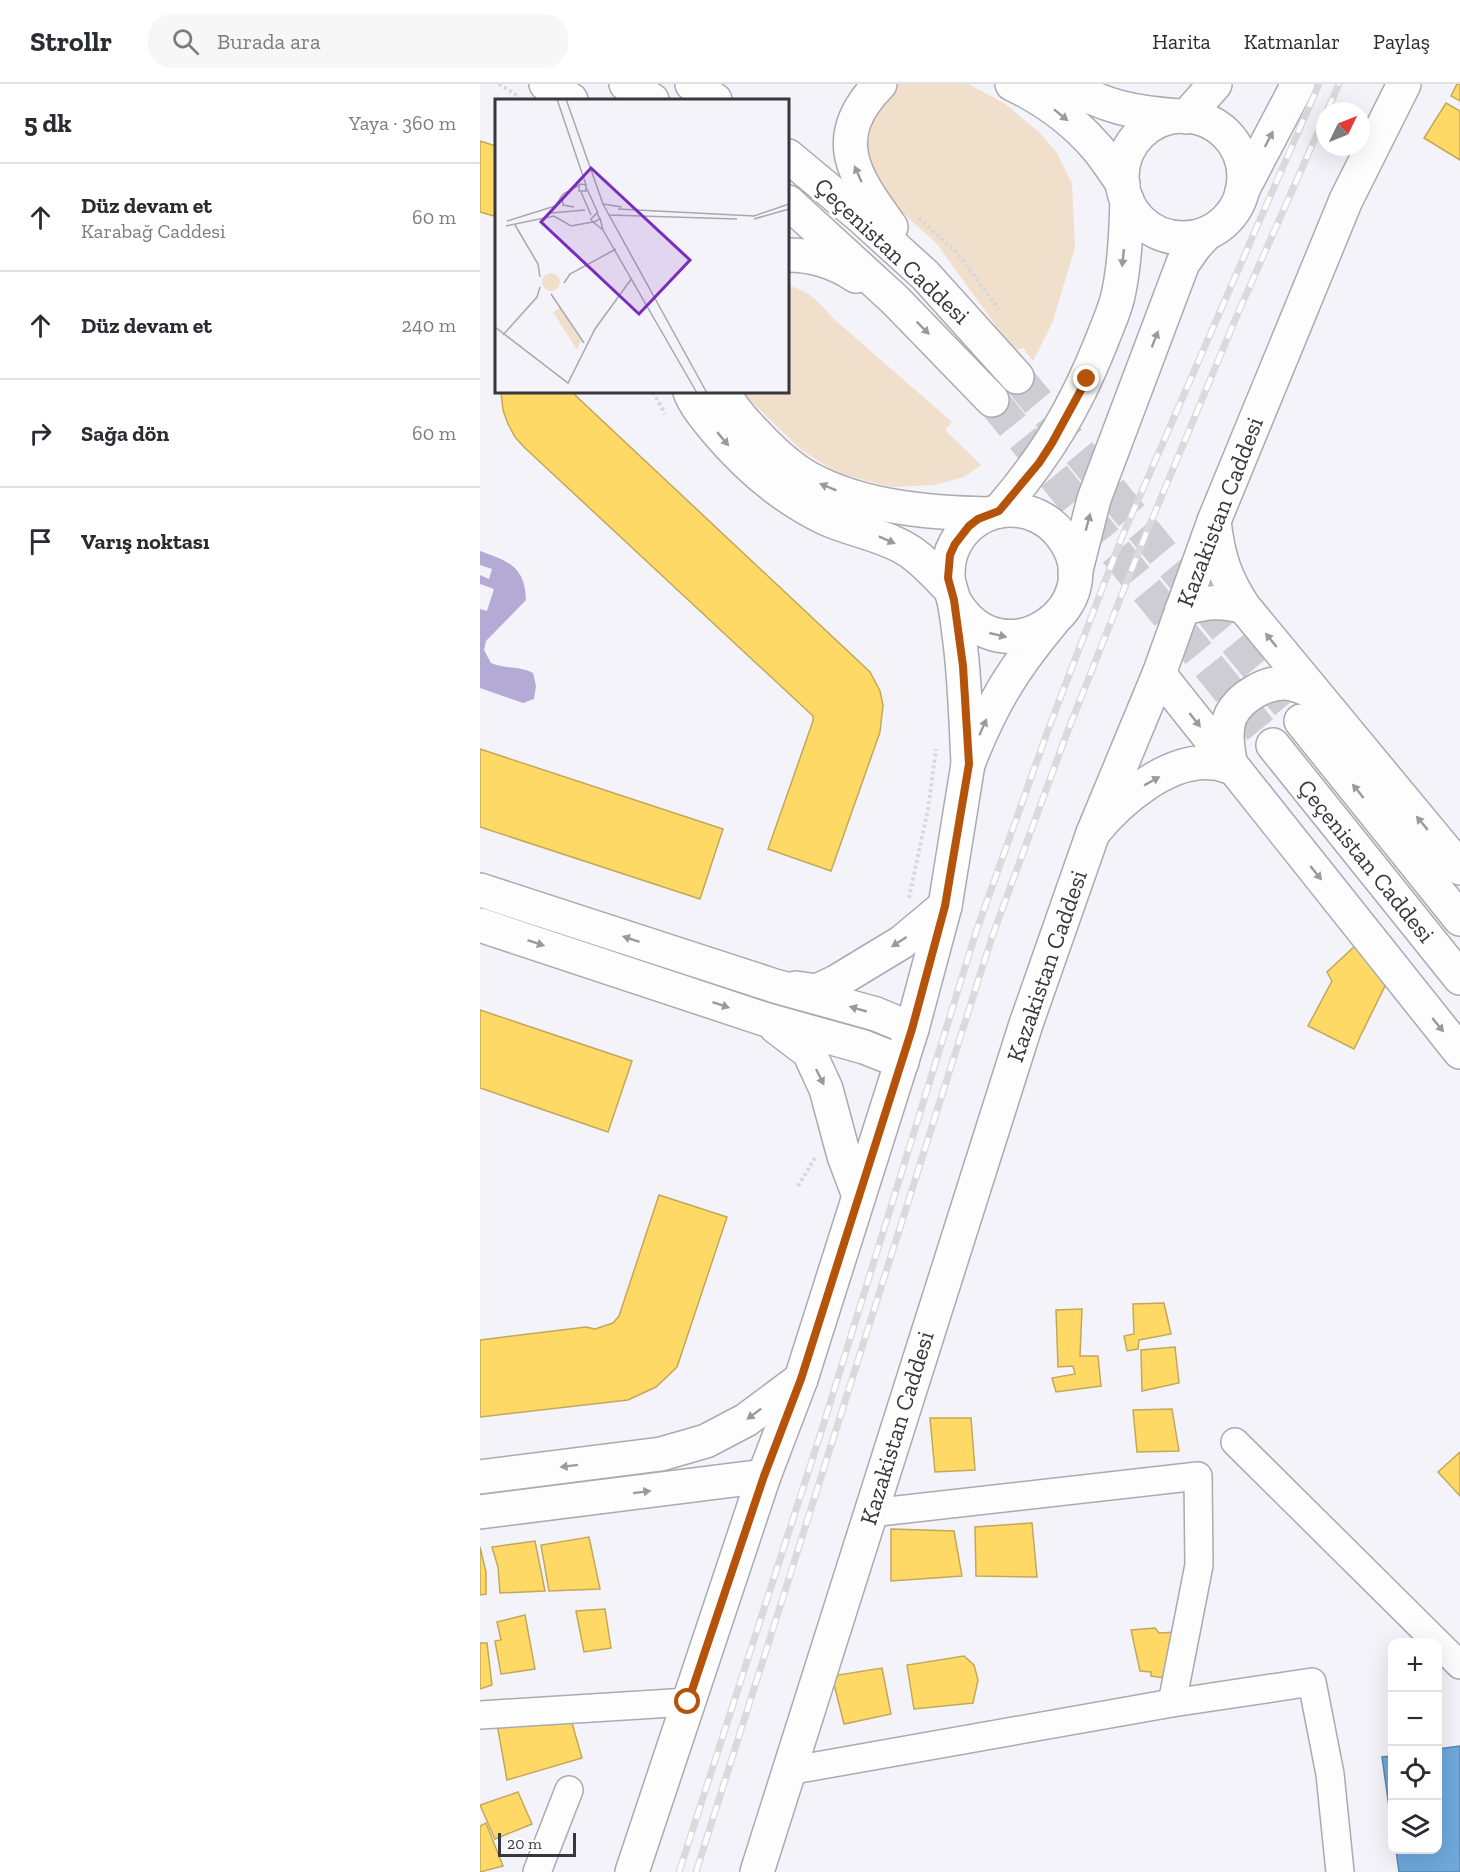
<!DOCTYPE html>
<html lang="tr">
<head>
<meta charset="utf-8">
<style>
	body { margin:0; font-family:"Zilla Slab",serif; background:#f7f7f7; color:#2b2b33 }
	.controls { position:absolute; right:18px; bottom:18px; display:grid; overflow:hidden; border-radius:12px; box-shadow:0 6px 24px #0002 }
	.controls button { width:54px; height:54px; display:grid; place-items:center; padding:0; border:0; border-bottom:2px solid #e1e1e2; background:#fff; color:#2b2b33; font:30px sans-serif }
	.compass { position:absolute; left:836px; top:18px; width:54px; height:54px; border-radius:50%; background:#fff; box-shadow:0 6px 24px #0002; rotate:47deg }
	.scale { position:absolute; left:18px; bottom:15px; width:78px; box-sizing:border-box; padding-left:6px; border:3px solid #38373c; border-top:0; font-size:16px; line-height:21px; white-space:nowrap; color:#38373c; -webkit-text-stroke:4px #fff; paint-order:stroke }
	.stop { position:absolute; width:18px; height:18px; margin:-14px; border:4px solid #b45309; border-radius:50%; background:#fff }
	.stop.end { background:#b45309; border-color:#fff; box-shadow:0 2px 6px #0008 }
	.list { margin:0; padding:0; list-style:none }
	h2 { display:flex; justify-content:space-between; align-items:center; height:78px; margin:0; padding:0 24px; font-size:26px }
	h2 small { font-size:20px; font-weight:400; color:#7c7c81 }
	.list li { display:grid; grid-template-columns:39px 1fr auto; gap:18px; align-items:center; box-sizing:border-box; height:108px; padding:0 24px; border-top:2px solid #e1e1e2 }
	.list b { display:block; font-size:22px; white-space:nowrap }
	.list p { margin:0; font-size:20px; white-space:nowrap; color:#7c7c81 }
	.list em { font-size:20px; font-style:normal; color:#7c7c81 }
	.icon { flex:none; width:33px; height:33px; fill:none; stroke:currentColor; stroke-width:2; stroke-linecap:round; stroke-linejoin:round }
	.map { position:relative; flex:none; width:980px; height:1788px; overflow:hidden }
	header { display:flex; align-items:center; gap:36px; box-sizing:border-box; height:84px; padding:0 30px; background:#fff; border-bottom:2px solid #e1e1e2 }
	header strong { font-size:28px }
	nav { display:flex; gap:33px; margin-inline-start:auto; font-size:21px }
	.search { width:420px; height:54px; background:#f7f7f7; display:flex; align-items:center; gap:15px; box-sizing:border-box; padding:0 21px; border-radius:24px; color:#7c7c81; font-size:22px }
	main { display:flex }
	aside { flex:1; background:#fff }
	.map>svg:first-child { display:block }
</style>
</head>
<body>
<header>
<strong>Strollr</strong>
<div class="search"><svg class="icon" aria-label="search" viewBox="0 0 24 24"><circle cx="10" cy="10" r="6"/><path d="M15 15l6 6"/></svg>Burada ara</div>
<nav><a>Harita</a><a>Katmanlar</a><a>Paylaş</a></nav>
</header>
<main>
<aside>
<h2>5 dk<small>Yaya · 360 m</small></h2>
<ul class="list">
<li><svg class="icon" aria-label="ahead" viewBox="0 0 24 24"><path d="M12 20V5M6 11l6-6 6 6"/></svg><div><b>Düz devam et</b><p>Karabağ Caddesi</p></div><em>60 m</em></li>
<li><svg class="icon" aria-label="ahead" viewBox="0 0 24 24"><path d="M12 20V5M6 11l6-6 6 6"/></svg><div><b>Düz devam et</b></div><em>240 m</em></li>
<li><svg class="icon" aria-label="right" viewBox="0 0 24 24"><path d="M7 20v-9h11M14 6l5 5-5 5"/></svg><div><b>Sağa dön</b></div><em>60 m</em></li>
<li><svg class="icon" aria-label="arrive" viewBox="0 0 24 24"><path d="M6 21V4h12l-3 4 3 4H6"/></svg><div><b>Varış noktası</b></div></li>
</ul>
</aside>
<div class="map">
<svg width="980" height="1788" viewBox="0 0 980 1788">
	<rect width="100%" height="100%" fill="#f4f3fa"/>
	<g fill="#f0dfcb">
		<polygon points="396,0 488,0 524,19 559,48 577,69 592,100 595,163 573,237 553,277 543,264 534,267 457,160 389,98 379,22"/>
		<path d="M308,202C329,205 341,221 355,236L472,338L465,346L501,381L484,393L454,401L411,403L357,389L320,365L262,308H308Z"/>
	</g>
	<path fill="#b3aad6" d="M0,467C28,477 45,482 46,516L6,557L4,566L11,579C25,585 39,582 53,589L56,602L54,615L43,619L0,604V525L7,527L14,505L0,500V491L9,495L12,485L0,481Z"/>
	<g fill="#ffd966" stroke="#c3a859" stroke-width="1.5">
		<polygon points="977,0 980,0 980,17 971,12"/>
		<polygon points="966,19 980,27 980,76 944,54"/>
		<polygon points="0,57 16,62 16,124 14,132 0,128"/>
		<polygon points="21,308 96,308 95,311 390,588 400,607 403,621 400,648 351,787 288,765 333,637 333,632 45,364 35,353 28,340 23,326"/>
		<polygon points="0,665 243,745 220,815 0,743"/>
		<polygon points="876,861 907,898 874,965 828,942 852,897 847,888"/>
		<polygon points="0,926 152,977 128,1048 0,1004"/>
		<polygon points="179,1111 247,1133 197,1283 176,1303 148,1316 0,1333 0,1256 106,1243 115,1245 133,1239 139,1232"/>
		<polygon points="684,1219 691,1250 659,1256 658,1265 647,1267 644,1252 654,1250 653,1220"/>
		<polygon points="602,1225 600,1272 618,1272 621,1302 576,1308 572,1294 595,1290 593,1282 578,1283 576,1226"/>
		<polygon points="695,1263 699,1299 662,1307 661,1266"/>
		<polygon points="692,1325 699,1367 657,1368 653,1326"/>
		<polygon points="450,1334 491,1334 495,1386 455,1388"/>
		<polygon points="980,1368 980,1412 958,1388"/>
		<polygon points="552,1439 557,1493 496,1492 495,1443"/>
		<polygon points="411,1445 474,1447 482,1492 411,1497"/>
		<polygon points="109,1453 120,1505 69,1507 61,1461"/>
		<polygon points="55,1457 65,1507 20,1509 18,1483 12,1463"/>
		<polygon points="0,1463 6,1488 6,1510 0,1511"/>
		<polygon points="125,1525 131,1564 104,1568 96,1527"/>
		<polygon points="45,1531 55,1585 21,1590 15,1557 21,1556 17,1538"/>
		<polygon points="675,1544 679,1549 698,1548 685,1594 671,1592 671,1588 660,1587 651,1546"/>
		<polygon points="0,1559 7,1559 12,1601 0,1605"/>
		<polygon points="484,1572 494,1581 498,1596 493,1619 434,1625 427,1581"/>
		<polygon points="402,1584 411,1630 364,1640 352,1592"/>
		<polygon points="90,1632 102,1674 27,1696 17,1640"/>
		<polygon points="38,1708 52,1740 15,1755 0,1721"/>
		<polygon points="6,1739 23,1782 0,1788 0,1742"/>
	</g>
	<g fill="#6fa8dc" stroke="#5e86ac" stroke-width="1.5">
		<polygon points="980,1662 980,1788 919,1788 916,1766 958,1766 958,1665"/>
		<polygon points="912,1672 912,1744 902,1673"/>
	</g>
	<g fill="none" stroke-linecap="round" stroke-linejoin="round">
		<g stroke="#cecdd4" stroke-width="33" stroke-dasharray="33 16" stroke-linecap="butt">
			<polyline points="537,293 821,637"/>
			<polyline points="512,316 793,661"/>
		</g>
		<g stroke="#abaaaf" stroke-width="30">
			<g id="minor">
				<polyline points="755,1358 980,1581"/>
				<polyline points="391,1429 718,1392 719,1481 692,1619"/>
				<polyline points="0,1631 208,1618"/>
				<polyline points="308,1687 692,1619 832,1598 850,1690 860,1788"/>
				<polyline points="57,1788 89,1706"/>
			</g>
		</g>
		<g stroke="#abaaaf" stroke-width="36">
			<g id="secondary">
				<circle cx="703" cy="93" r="61"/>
				<polyline points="706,33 735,0"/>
				<polyline points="762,107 818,0"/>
				<path d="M519,427C566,372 594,326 621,259C627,242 636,225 639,207C645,177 646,146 647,116"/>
				<polyline points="595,490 614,415 703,179 715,162 727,149"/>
				<path d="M474,516C522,601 636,520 581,451C569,435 550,426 530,426C507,426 485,440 475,460C470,469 468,480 468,491C468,500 472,508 474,517C477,530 478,544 480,558C485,598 486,639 488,680C511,621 532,586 573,537"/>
				<polyline points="0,806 295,902 396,930 432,945"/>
				<polyline points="0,841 287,936 384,963 422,978"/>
				<polyline points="316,904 337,907 356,898 422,858 465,822"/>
				<polyline points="296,943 329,968 346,1005 364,1072 379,1112"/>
				<polyline points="0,1393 181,1370 226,1357 266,1336 321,1295"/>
				<polyline points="0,1428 284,1392"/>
				<polyline points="152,1788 284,1392 321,1295 432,945 465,822 488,680"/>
				<polyline points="277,1788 546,940 613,749 679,590 734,437 866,116 924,0"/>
			</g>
		</g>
		<g stroke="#abaaaf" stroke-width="36">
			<g id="primary">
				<polyline points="66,0 91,16"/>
				<polyline points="146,0 172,16"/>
				<polyline points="212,0 235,16"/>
				<path d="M400,0C347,54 374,92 411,143"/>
				<path d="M532,0C564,15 595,38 618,65C627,76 635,89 643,100"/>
				<path d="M584,0C626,23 653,29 700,32"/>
				<polyline points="308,72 380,132 445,191 537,293"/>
				<polyline points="308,118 415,216 512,316"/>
				<path d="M308,171C333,171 355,178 376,192"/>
				<path d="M210,308C215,321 226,334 235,345C266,382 301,413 345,434C371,446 401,450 426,465C443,475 456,491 470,505"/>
				<path d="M243,308C251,323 264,338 277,351C292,367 310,384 330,395C382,423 449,429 508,430"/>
				<path d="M734,437C738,472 745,494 764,523L980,784"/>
				<path d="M702,525C724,518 742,516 764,523"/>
				<polyline points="679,590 980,968"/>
				<polyline points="821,637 980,835"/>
				<polyline points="793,661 980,894"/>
				<path d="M613,749C639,717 688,674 733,679C739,679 745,682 751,683C748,666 744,647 751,631C761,612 786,598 807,599C816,600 825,604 834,608"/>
			</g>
		</g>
		<g stroke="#d8d7da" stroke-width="4" stroke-dasharray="3 3" stroke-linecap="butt">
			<polyline points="19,0 39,13"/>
			<polyline points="439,134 478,170 519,225"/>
			<polyline points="173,308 185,330"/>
			<polyline points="429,814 448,725 456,665"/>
			<polyline points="318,1102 335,1074"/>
		</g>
		<use href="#minor" stroke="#fdfdfe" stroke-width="27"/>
		<use href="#secondary" stroke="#fdfdfe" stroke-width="33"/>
		<use href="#primary" stroke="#fdfdfe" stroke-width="33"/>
		<g stroke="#dadadc" stroke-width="7">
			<g id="rail">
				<polyline points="847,27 859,0"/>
				<polyline points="199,1788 343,1342 496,848 568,646 642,453 839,0"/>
				<polyline points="216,1788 512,853 587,649 663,457 758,229 845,32"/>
			</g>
		</g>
		<use href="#rail" stroke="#fff" stroke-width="4.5" stroke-dasharray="14" stroke-linecap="butt"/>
	</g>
	<defs><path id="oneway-solid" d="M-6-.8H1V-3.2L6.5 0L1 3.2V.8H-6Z" transform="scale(1.5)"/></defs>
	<g fill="#9a9a9d">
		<use href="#oneway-solid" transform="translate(581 31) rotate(39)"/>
		<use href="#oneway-solid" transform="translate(789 55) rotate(-62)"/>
		<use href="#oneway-solid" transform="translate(378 90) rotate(-114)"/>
		<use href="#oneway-solid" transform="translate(643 174) rotate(96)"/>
		<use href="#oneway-solid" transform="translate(443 244) rotate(45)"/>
		<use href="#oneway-solid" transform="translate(675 255) rotate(-69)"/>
		<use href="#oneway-solid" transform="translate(243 355) rotate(50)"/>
		<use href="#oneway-solid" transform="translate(348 403) rotate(-158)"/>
		<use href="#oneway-solid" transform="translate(608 438) rotate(-75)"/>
		<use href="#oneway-solid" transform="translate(407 456) rotate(24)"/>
		<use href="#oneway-solid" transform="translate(518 551) rotate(13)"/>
		<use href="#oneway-solid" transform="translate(791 556) rotate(-129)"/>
		<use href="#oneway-solid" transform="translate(715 636) rotate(52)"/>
		<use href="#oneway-solid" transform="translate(503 643) rotate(-66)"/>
		<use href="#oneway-solid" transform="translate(672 697) rotate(-29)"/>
		<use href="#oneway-solid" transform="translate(878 707) rotate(-129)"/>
		<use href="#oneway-solid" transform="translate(942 739) rotate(-130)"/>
		<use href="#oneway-solid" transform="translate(836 789) rotate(51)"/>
		<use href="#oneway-solid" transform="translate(151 855) rotate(-162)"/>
		<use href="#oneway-solid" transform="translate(419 858) rotate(147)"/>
		<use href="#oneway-solid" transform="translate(56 859) rotate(18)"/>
		<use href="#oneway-solid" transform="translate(241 921) rotate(18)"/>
		<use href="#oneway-solid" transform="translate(378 925) rotate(-164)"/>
		<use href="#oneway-solid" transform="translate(958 941) rotate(51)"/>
		<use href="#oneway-solid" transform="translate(340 993) rotate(64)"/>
		<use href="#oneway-solid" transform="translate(274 1330) rotate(143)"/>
		<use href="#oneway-solid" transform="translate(89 1382) rotate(173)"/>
		<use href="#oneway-solid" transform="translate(162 1408) rotate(-7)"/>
	</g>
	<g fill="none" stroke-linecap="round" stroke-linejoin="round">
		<polyline stroke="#b45309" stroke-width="8" points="208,1618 284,1392 321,1295 432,945 465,822 489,680 483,582 474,516 468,494 470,471 475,460 489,442 498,435 519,427 559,379 572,359 607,295"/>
	</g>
	<g text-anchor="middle" stroke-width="6" stroke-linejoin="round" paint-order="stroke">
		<g font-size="24" fill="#38373c" stroke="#fff">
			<text transform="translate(412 167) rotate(43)" y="8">Çeçenistan Caddesi</text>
			<text transform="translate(740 428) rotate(-69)" y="8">Kazakistan Caddesi</text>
			<text transform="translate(886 777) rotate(51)" y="8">Çeçenistan Caddesi</text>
			<text transform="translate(567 882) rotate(-71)" y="8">Kazakistan Caddesi</text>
			<text transform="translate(417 1344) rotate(-73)" y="8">Kazakistan Caddesi</text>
		</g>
	</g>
	<g transform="translate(15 15)">
		<rect width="294" height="294" fill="#f4f3fa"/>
		<path d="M47 183a9 9 0 1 1 18 0a9 9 0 1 1-18 0ZM65,209L86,242L82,251L58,213Z" fill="#f0dfcb"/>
		<path fill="none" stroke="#a9a8ae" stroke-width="1.5" d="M62,0L91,86M71,0L108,105L212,294M92,90L103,114M86,93L96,116M67,98L68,106L79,108M108,105L127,108M123,110L259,117L294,105M56,114L90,111M113,116L242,120M259,120L294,110M12,122L60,107L68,95L86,85L91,86V92H84V86M99,123L105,120L102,114L96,120L97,122L108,131L105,119M20,126L43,165L45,178M11,127L59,117L76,127L98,123M108,131L202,294M69,184L75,175L121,150M56,195L89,244M0,228L73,284L100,230L137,179M8,236L42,198L45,188"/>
		<path fill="#7b2cbf" fill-opacity="0.15" stroke="#7b2cbf" stroke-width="3" d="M96,69L195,161L144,215L46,123Z"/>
		<rect width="294" height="294" fill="none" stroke="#38373c" stroke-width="3"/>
	</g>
</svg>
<div class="controls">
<button>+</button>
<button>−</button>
<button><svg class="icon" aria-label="locate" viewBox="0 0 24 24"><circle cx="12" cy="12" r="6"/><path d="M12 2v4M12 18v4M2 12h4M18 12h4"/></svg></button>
<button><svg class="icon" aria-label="layers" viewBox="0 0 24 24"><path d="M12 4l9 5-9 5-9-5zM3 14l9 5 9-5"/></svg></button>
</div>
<svg class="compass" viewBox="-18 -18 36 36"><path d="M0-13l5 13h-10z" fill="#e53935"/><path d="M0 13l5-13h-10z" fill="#7c7c81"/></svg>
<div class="scale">20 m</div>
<div class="stop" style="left:208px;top:1618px"></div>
<div class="stop end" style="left:607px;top:295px"></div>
</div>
</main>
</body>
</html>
